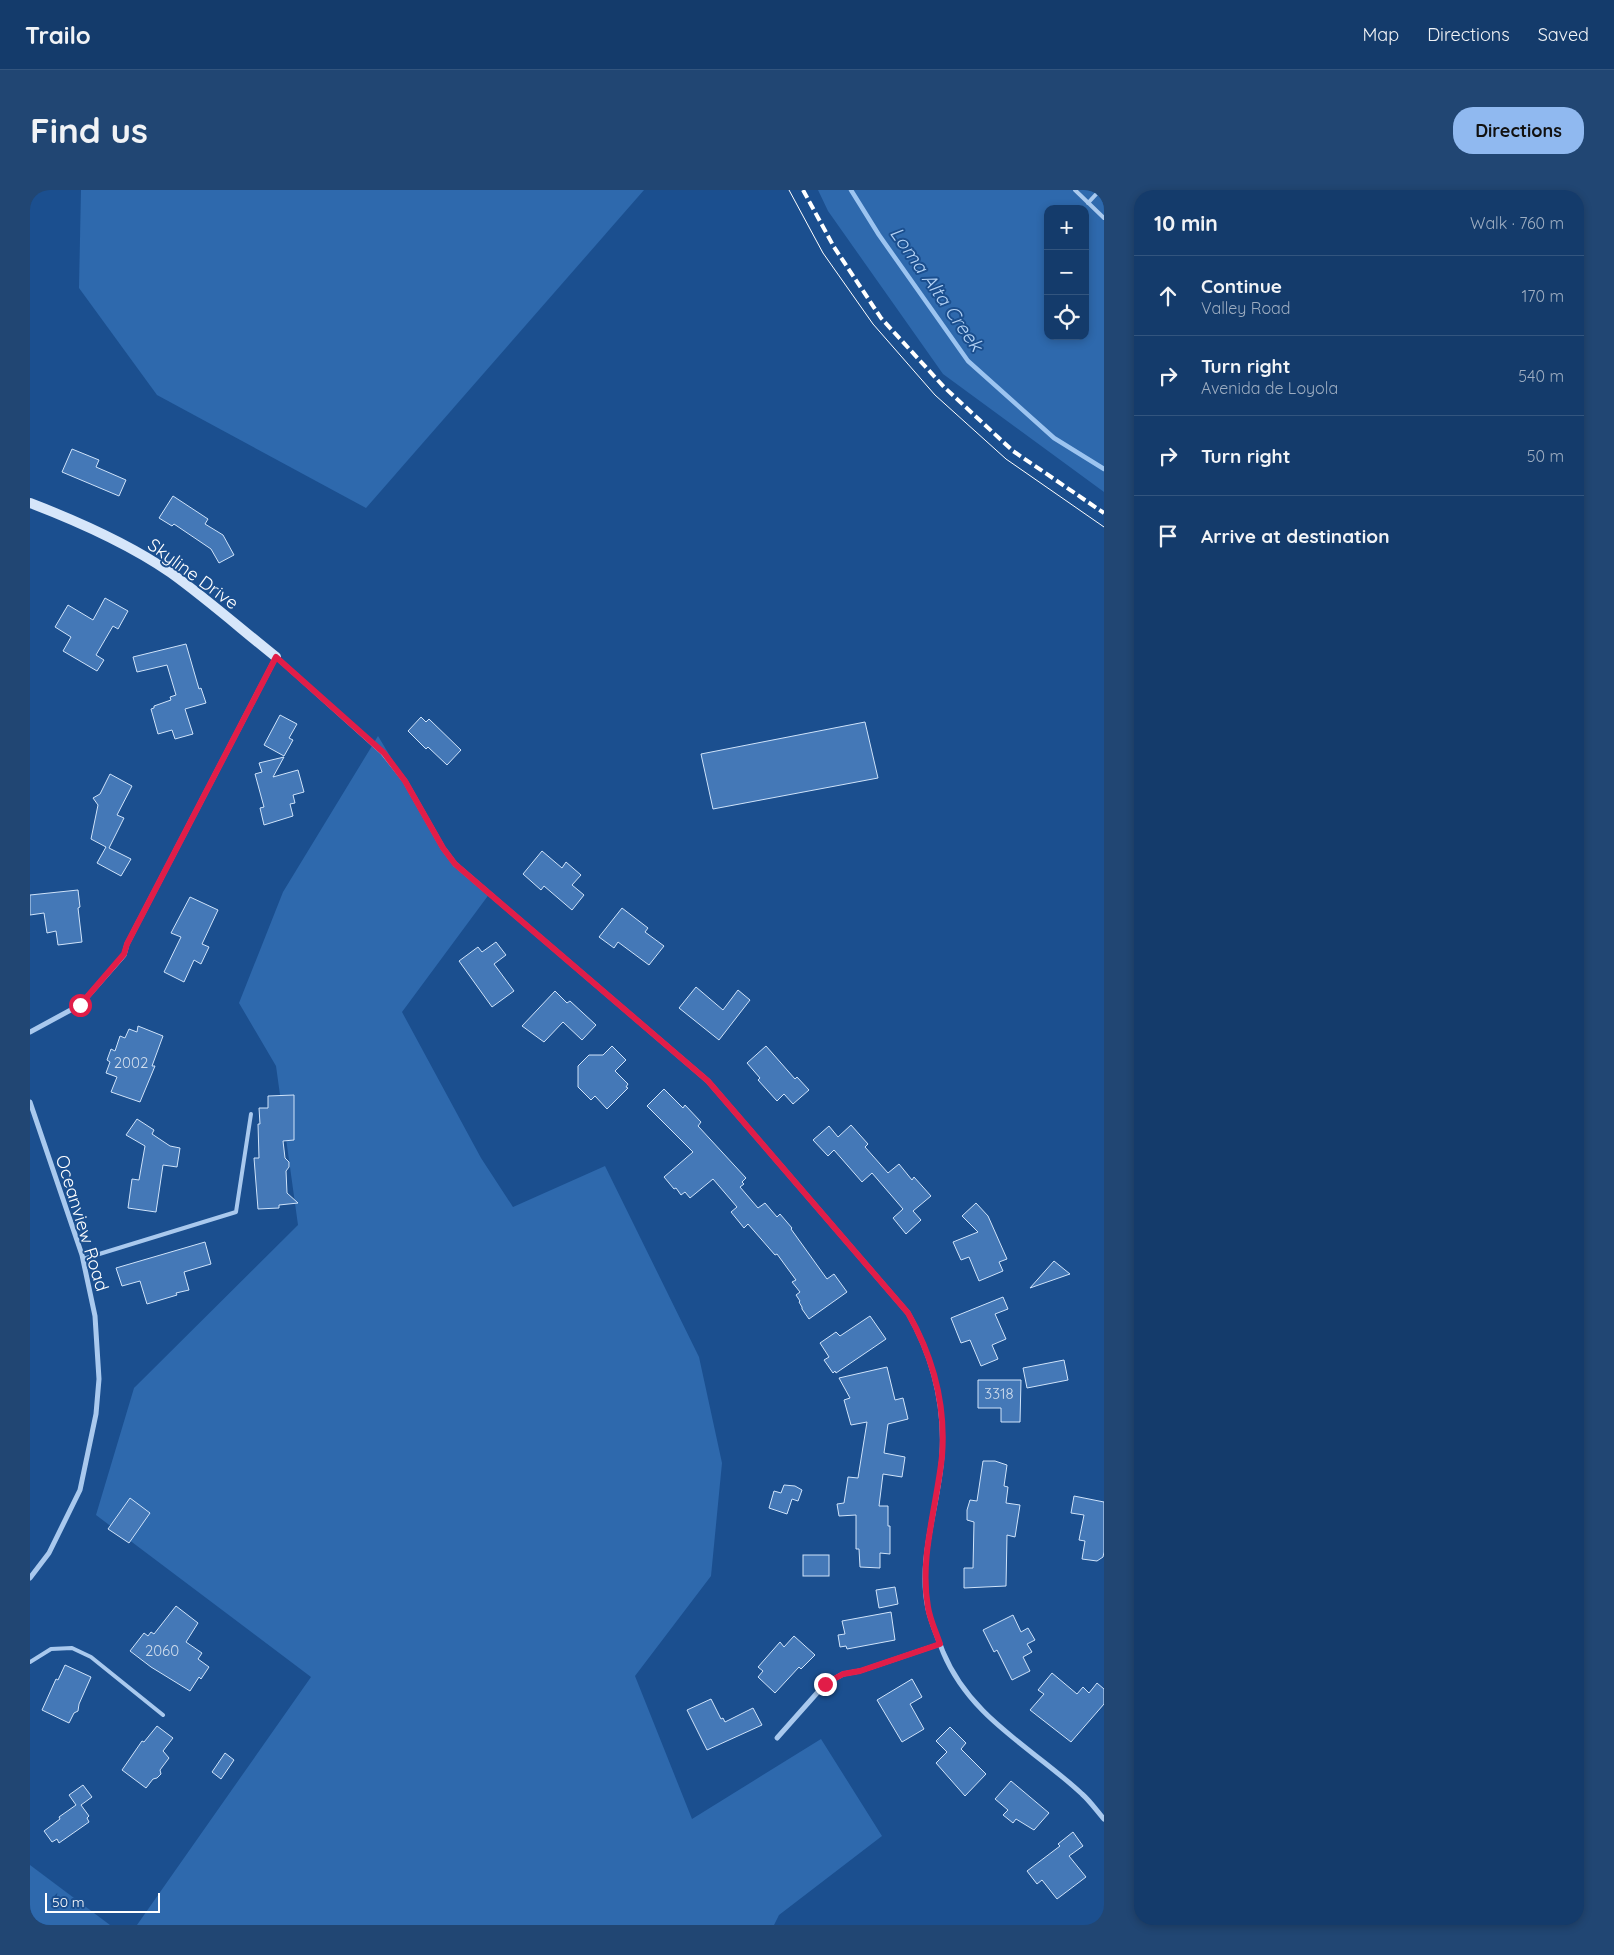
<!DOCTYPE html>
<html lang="en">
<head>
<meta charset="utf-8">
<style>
	body { margin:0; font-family:Quicksand,sans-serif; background:#214673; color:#f1f3f6 }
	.controls { position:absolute; right:15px; top:15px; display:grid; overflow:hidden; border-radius:10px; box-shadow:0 2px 8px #0003 }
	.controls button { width:45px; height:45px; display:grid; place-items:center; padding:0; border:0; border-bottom:1px solid #33557e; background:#143b6b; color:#f1f3f6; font:25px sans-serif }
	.scale { position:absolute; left:15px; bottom:12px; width:115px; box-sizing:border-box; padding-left:5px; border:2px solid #fff; border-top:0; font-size:14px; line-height:18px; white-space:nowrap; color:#fff; -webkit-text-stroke:4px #1b4f8f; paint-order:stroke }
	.stop { position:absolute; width:15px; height:15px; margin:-11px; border:4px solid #e11d48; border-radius:50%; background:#fff }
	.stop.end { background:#e11d48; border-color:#fff; box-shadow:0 1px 5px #0008 }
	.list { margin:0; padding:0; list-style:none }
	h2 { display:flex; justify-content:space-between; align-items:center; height:65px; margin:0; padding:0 20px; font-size:21px }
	h2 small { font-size:16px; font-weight:400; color:#9dadc1 }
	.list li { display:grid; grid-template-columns:32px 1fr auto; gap:15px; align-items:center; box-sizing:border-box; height:80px; padding:0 20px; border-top:1px solid #33557e }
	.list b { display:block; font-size:19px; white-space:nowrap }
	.list p { margin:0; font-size:16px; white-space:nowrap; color:#9dadc1 }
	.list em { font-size:16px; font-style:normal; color:#9dadc1 }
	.icon { flex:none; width:28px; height:28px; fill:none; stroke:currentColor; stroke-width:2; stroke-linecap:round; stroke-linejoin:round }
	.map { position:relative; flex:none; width:1074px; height:1735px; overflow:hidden; border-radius:20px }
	header { display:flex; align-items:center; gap:30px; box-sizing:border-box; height:70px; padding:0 25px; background:#143b6b; border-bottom:1px solid #33557e }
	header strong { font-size:24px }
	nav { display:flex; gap:28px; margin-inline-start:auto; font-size:18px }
	.intro { display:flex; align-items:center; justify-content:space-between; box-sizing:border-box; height:120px; padding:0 30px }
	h1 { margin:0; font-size:35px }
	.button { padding:12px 22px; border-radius:20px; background:#90b9f0; color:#111; font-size:18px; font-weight:700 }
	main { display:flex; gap:30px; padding:0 30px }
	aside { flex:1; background:#143b6b; border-radius:20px; box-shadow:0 2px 8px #0003 }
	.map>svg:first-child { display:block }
</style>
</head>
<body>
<header>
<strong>Trailo</strong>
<nav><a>Map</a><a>Directions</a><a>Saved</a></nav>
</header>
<div class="intro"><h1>Find us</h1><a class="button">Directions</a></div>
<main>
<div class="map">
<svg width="1074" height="1735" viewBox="0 0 1074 1735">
	<rect width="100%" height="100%" fill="#1b4f8f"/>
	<g fill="#2e69ad" fill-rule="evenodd">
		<polygon points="51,0 614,0 336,318 127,205 49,98"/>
		<path d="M788,0H1074V302L913,184L798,21ZM1018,19H1055V146H1018Z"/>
		<polygon points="348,546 425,674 460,703 372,822 451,968 483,1017 575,976 669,1167 692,1273 681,1386 605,1486 662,1629 791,1549 852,1646 749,1725 744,1735 107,1735 281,1487 66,1325 104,1198 268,1035 246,876 209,813 253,702"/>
		<polygon points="0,1675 80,1735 0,1735"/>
	</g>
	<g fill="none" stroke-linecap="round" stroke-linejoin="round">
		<polyline stroke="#9cc4f0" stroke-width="4.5" points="821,0 849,45 938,171 1024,248 1074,279"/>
	</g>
	<g fill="#4478b7" stroke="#cfe3fa">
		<polygon points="42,259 69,270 66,277 96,290 89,306 32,282"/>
		<polygon points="143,306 178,329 175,334 193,345 204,365 189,373 181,359 144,334 142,336 129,328"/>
		<polygon points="75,408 98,421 88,439 83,436 66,465 74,470 67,481 33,461 41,447 25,437 38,415 63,430"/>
		<polygon points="156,454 169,499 171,498 176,513 155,519 163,544 145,549 142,540 128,544 121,519 124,518 124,516 141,510 140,507 146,505 137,475 107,482 103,467"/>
		<polygon points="250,525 267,534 259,548 263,550 254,566 234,555"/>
		<polygon points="391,527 396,532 399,529 431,560 417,575 398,557 396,559 378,541"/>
		<polygon points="835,532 848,588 683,619 671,564"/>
		<polygon points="254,567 243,587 268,580 274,602 263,605 265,613 260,614 263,626 234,635 230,618 234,617 225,584 232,582 229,573"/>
		<polygon points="80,584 102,596 87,625 94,628 79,658 101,669 91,686 67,673 76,657 61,649 68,615 63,608 70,604"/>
		<polygon points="512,661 532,678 536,672 551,685 542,695 554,705 542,720 514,696 511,700 493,684"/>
		<polygon points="48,700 50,717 48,718 52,752 28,755 26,741 17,743 14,723 0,725 0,705"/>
		<polygon points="160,707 188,720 172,754 179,757 171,774 164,770 154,792 134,782 151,747 141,743"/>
		<polygon points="592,718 618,738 615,742 634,756 619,775 588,752 584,758 569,747"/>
		<polygon points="466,752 476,765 464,774 484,801 462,817 429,771 448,757 452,762"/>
		<polygon points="666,797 693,820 708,800 720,810 689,850 649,818"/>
		<polygon points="525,801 537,813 540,811 566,835 552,850 533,832 514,852 492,836"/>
		<polygon points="108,836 133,846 122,876 125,876 110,912 81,902 87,887 76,883 80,872 77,870 81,859 85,861 90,846 95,848 99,839 107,842"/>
		<polygon points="582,856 596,870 585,881 598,894 596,897 598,898 577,919 565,906 561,910 548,897 548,876 559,865 573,865"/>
		<polygon points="736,856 765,889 767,887 779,900 763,914 754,904 747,911 728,890 730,888 717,873"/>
		<polygon points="634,899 653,918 655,915 671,932 668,936 716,988 712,992 714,994 710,997 728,1018 735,1013 747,1027 750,1024 762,1038 761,1039 797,1089 804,1084 817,1102 779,1129 772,1119 772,1117 769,1112 770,1111 766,1105 770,1102 762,1092 766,1090 747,1064 745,1065 718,1034 714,1038 701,1022 707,1017 683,989 660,1008 655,1002 651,1005 646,998 644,999 634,987 663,962 617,916"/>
		<polygon points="264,905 264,950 253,951 255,968 259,972 259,977 256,981 257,1003 268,1013 249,1015 249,1018 228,1019 224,968 229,968 228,934 230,934 229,918 238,918 238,906"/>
		<polygon points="107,929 124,940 122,944 140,956 150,958 147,977 133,975 126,1022 98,1018 102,989 109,990 115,956 96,945"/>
		<polygon points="821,935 838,954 835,957 858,983 869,974 882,990 884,987 901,1006 883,1021 891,1030 876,1044 863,1028 873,1019 842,983 832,992 804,960 798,966 783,950 799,936 808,947"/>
		<polygon points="946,1013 958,1026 977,1069 969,1072 973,1081 949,1091 939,1067 931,1070 923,1052 948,1042 932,1026"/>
		<polygon points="175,1052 181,1074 154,1082 159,1100 146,1103 147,1105 117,1114 110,1091 92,1096 86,1078"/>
		<polygon points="1024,1071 1040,1084 1000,1098"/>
		<polygon points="973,1107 978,1119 965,1124 976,1149 962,1155 968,1169 951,1176 940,1150 931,1153 921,1128"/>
		<polygon points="840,1126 856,1149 806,1183 805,1181 803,1183 794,1170 799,1167 790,1153 806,1142 810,1146"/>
		<polygon points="1034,1170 1038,1190 997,1198 993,1178"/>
		<polygon points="857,1177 865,1210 873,1208 878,1229 858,1234 854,1263 875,1267 872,1287 853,1284 849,1316 858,1316 858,1336 860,1336 860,1364 850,1363 850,1378 830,1377 829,1359 826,1359 826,1325 809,1326 807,1314 814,1313 818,1287 828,1288 837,1232 821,1235 814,1210 820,1208 809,1188"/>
		<polygon points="948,1190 991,1190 990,1232 971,1232 971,1218 948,1218"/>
		<polygon points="953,1271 965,1271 977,1275 974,1296 978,1297 976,1313 990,1315 985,1347 977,1345 976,1396 934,1398 934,1378 943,1378 944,1332 937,1330 937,1320 940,1310 947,1311"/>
		<polygon points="754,1295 765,1296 772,1300 768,1311 762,1309 757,1324 739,1318 744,1301 751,1303"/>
		<polygon points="1044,1306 1074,1312 1074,1362 1073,1367 1067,1371 1052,1369 1055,1351 1049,1350 1054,1325 1041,1323"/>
		<polygon points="100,1308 120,1323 99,1353 78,1339"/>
		<rect x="773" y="1365" width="26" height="21"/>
		<polygon points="865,1397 868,1414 849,1418 846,1400"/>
		<polygon points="146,1416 168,1433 156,1452 172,1463 168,1469 179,1477 171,1489 169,1487 160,1501 121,1477 100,1461 114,1443 118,1446 121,1442 124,1444"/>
		<polygon points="861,1422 865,1450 817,1459 816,1456 810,1457 808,1445 815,1444 812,1431"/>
		<polygon points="983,1425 991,1442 998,1438 1005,1450 997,1454 1002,1462 993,1467 1000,1481 982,1490 967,1460 964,1462 953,1440"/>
		<polygon points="764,1446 785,1465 771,1479 769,1477 745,1503 728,1487 733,1481 728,1477 750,1452 754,1457"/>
		<polygon points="35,1475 61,1487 49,1514 48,1521 44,1523 39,1533 12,1520 26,1489 28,1490"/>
		<polygon points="1022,1483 1047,1504 1053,1497 1059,1503 1067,1493 1074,1499 1074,1514 1041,1552 1000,1520 1014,1504 1008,1500"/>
		<polygon points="882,1489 892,1507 880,1514 894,1539 872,1552 847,1510"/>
		<polygon points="681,1509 691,1529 693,1528 695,1532 723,1518 732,1535 677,1560 657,1520"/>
		<polygon points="127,1536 143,1548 133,1561 139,1568 130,1580 131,1584 127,1588 123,1589 116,1598 92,1580 112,1551 114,1552"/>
		<polygon points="920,1537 936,1553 931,1559 956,1584 935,1606 906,1573 917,1562 906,1551"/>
		<polygon points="195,1563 204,1570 191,1589 182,1582"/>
		<polygon points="981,1591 1019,1623 1004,1640 986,1629 983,1633 973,1625 978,1620 965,1609"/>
		<polygon points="53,1595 62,1607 51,1615 59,1626 57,1628 59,1632 29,1653 27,1649 22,1652 14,1641 30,1629 29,1627 46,1615 39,1605"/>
		<polygon points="1043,1642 1053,1656 1039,1666 1056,1687 1027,1709 1012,1690 1007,1694 997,1681 1030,1656 1028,1654"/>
	</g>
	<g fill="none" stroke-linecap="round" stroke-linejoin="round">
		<g stroke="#a9c9ee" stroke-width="4">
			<polyline points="1045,0 1074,28"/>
			<polyline points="1058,13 1070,0"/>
			<polyline points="53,1069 206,1022 221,924"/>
			<polyline points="0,1472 21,1459 42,1458 61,1467 133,1525"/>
		</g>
		<g stroke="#a9c9ee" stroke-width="5">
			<path d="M0,842L50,815L94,765L97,754L246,467L353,563L375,591L413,658L425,674L678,891L878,1123C903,1167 915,1214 912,1265C909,1315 887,1368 898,1419C901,1433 908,1448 913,1462C941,1529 1002,1557 1052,1604C1060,1611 1067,1621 1074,1629"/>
			<polyline points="0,912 52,1065 65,1126 69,1189 66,1224 50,1300 19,1363 0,1388"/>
			<polyline points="747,1548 795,1494 813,1484 830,1481 910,1454"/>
		</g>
		<path stroke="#d6e6fa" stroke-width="10" d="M0,313C47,331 99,354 141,383C177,409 211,439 246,467"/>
		<polyline stroke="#fff" stroke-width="1" points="759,0 793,63 843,134 905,205 976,269 1074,337"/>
		<polyline stroke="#fff" stroke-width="4" stroke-dasharray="9 4" stroke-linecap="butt" points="773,0 804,57 851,128 914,197 983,261 1074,323"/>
	</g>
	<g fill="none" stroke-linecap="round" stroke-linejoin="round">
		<path stroke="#e11d48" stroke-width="6" d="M50,815L94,764L97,754L246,467L354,563L375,591L413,658L425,674L678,891L878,1123C903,1167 916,1216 912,1266C907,1316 889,1367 898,1417C900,1430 906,1442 910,1454L830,1481L813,1484L795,1494"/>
	</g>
	<g text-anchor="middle" stroke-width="4" stroke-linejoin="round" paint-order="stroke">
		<g font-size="15" fill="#d0dded">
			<text x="101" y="878">2002</text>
			<text x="969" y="1209">3318</text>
			<text x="132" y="1466">2060</text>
		</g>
		<g font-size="18" fill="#fff" stroke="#1b4f8f">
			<text transform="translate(163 384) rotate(36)" y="6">Skyline Drive</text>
			<text transform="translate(52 1033) rotate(73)" y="6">Oceanview Road</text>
		</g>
		<g font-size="19" font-style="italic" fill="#b5d3f5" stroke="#1b4f8f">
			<text transform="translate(907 99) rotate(55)" y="7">Loma Alta Creek</text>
		</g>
	</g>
</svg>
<div class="controls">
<button>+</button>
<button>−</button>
<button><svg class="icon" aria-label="locate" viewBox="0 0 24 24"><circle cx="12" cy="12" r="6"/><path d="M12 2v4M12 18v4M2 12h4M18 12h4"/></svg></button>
</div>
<div class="scale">50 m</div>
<div class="stop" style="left:50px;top:815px"></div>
<div class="stop end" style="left:795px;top:1494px"></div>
</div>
<aside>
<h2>10 min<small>Walk · 760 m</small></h2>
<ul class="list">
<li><svg class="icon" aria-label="ahead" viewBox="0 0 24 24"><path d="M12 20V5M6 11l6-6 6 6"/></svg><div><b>Continue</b><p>Valley Road</p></div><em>170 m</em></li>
<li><svg class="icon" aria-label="right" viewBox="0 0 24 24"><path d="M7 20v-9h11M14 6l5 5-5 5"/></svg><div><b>Turn right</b><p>Avenida de Loyola</p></div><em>540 m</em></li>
<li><svg class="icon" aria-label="right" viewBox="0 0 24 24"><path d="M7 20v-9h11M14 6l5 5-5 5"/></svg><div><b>Turn right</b></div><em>50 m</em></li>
<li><svg class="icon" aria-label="arrive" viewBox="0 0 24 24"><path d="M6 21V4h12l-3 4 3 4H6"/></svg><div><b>Arrive at destination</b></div></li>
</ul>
</aside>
</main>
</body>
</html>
